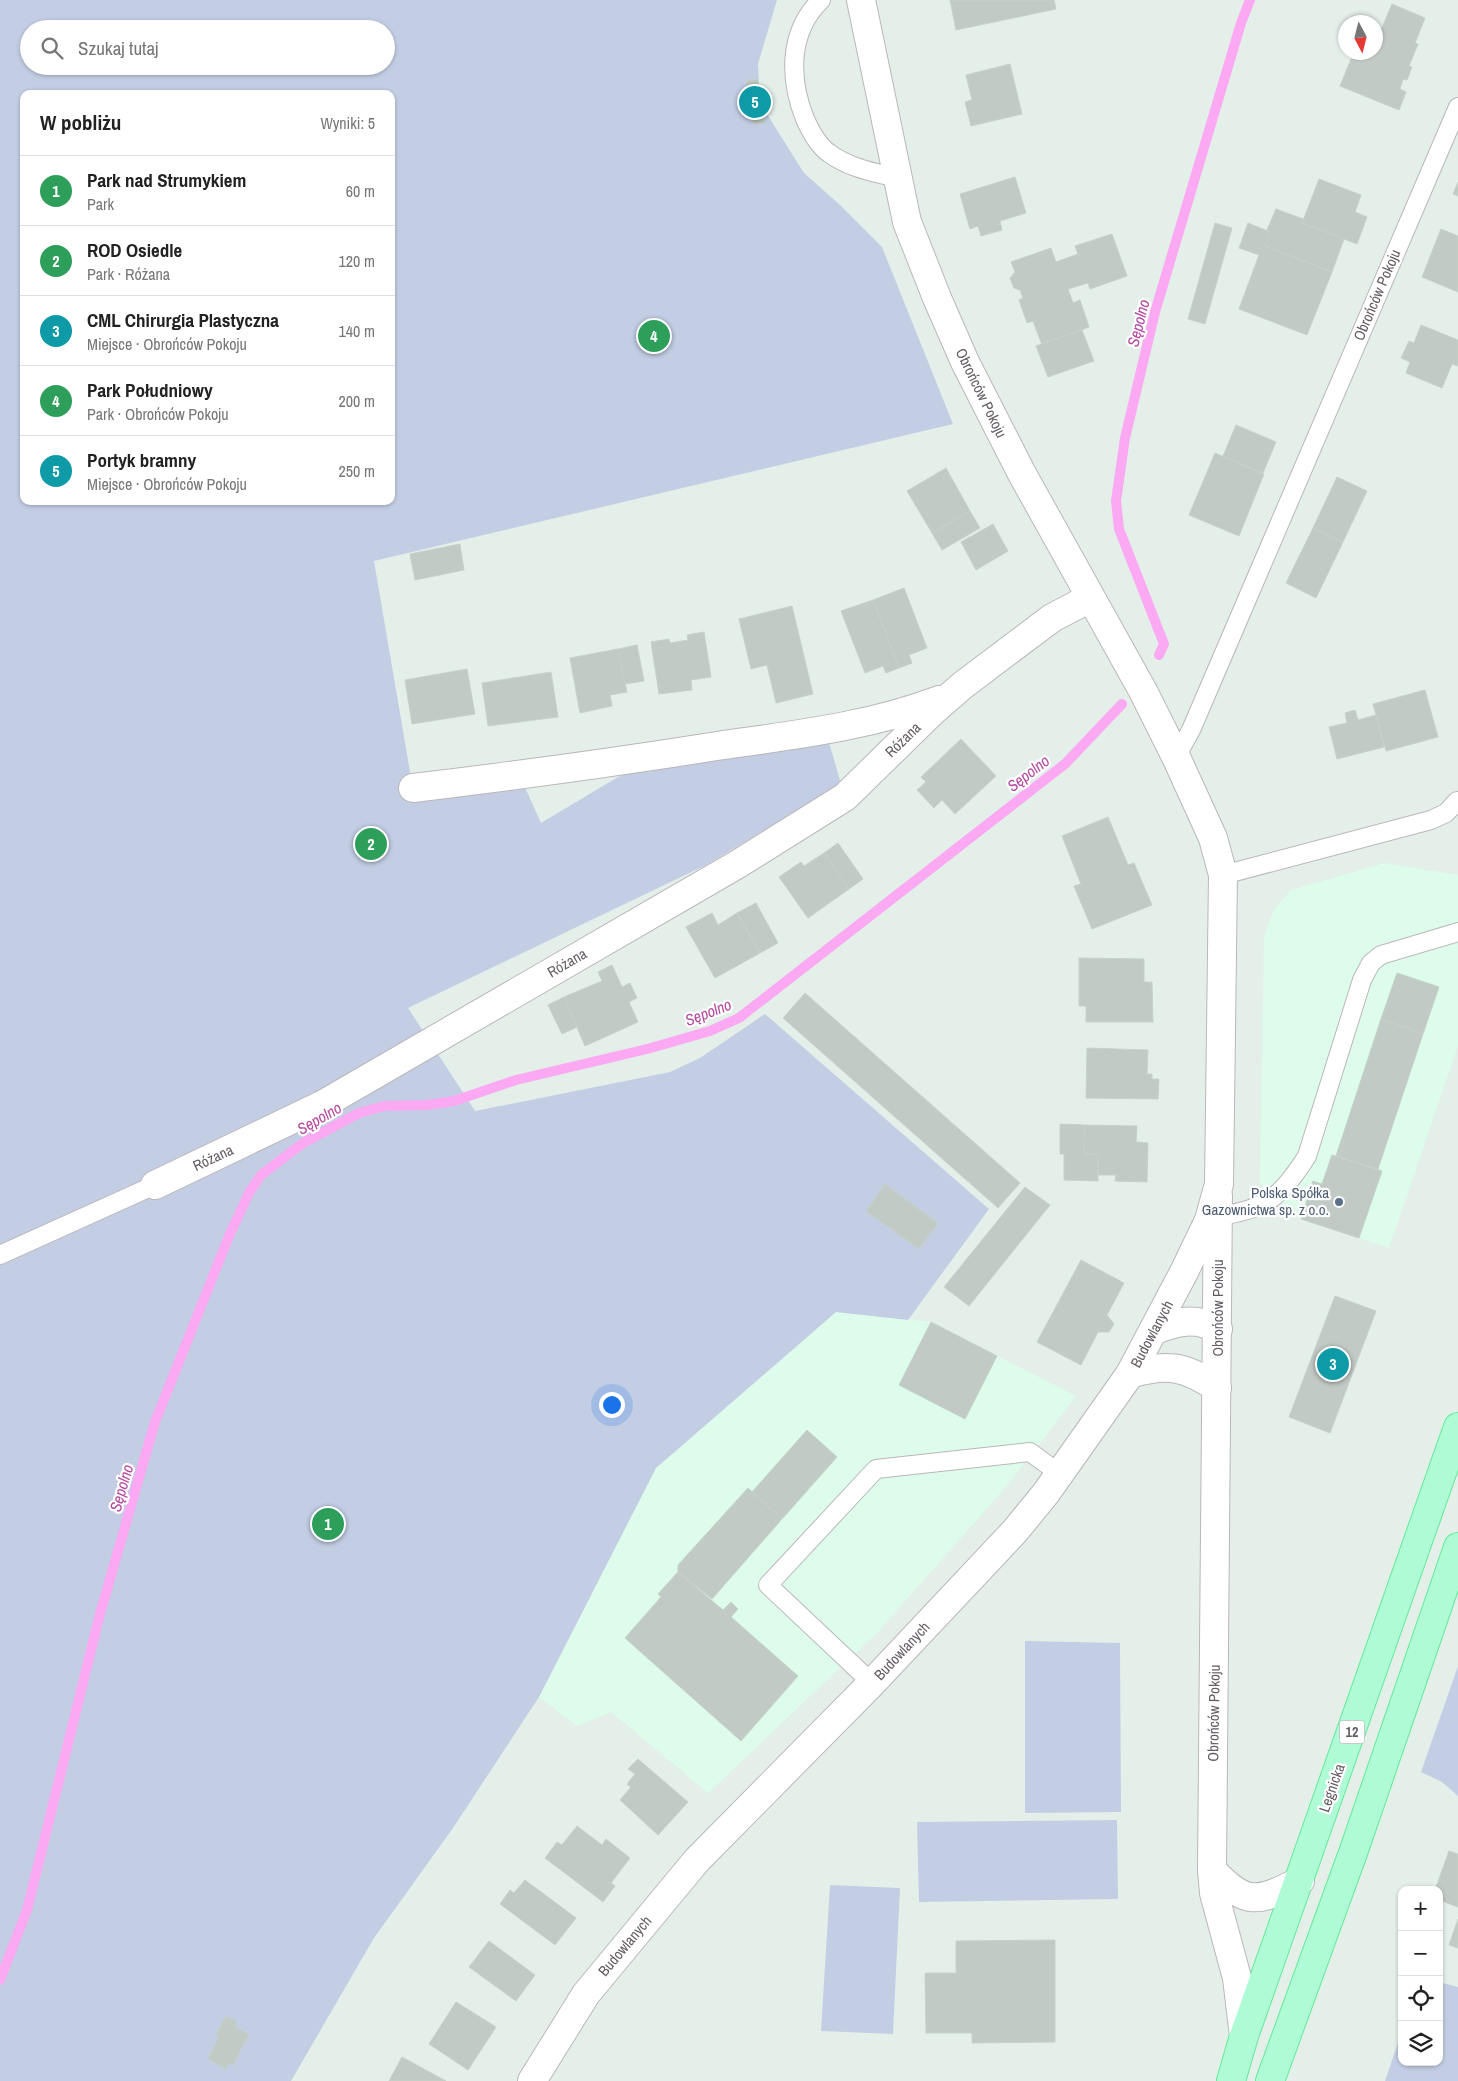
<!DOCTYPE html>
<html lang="pl">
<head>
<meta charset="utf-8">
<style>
	body { margin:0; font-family:"Archivo Narrow",sans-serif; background:#f6f6f6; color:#222 }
	.controls { position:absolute; right:15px; bottom:15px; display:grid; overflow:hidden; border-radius:10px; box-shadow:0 1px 4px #0004 }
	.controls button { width:45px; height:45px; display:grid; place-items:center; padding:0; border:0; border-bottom:1px solid #e0e0e0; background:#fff; color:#222; font:25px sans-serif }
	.compass { position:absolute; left:1338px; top:15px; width:45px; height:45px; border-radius:50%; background:#fff; box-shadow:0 1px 4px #0004; rotate:173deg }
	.you { position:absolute; left:611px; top:1404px; width:18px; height:18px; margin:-12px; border:4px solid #fff; border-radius:50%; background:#1a73e8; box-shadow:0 0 0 8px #1a73e833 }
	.badge { display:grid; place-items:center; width:32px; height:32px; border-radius:50%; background:#0f766e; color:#fff; font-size:16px; font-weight:700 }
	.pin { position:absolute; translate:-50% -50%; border:2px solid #fff; box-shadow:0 1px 5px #0006 }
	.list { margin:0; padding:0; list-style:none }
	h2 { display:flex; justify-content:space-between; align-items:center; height:65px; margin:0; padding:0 20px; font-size:21px }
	h2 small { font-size:16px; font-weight:400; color:#767676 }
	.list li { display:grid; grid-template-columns:32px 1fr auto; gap:15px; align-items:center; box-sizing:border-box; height:70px; padding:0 20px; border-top:1px solid #e0e0e0 }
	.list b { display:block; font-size:19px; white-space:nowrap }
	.list p { margin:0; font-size:16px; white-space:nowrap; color:#767676 }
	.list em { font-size:16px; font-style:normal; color:#767676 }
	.icon { flex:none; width:28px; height:28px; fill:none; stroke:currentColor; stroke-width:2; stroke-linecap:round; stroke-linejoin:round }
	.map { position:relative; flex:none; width:1458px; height:2081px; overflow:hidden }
	.search { position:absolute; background:#fff; box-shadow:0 1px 4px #0004; left:20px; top:20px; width:375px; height:55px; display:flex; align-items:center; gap:12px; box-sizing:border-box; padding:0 18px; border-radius:28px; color:#767676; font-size:19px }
	.panel { position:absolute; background:#fff; box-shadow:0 1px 4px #0004; left:20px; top:90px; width:375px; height:415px; border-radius:10px }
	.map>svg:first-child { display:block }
</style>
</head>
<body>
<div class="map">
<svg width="1458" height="2081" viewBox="0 0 1458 2081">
	<rect width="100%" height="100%" fill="#e5efea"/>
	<g fill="#ddfceb">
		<polygon points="1385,863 1458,875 1458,1046 1389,1248 1282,1212 1260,1183 1264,937 1273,911 1291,890"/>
		<polygon points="836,1312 931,1322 1076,1396 1011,1481 878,1632 708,1793 611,1712 577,1726 539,1697 656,1468"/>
	</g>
	<g fill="#c3cee5" fill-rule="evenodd">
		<path d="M0,0H777L758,64L760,103L804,173L840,205L882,247L953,424L374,561L415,801L524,785L541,823L618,777L646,766L829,742L841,784L706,865L408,1008L475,1111L670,1072L700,1058L765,1014L989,1209L908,1320L836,1312L656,1468L539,1697L453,1828L374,1938L291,2081H0ZM29,29H386V66H29ZM24,94H391V501H24Z"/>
		<polygon points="1025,1641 1120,1643 1121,1812 1025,1813"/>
		<polygon points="1458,1666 1458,1796 1442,1782 1421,1772"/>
		<polygon points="1117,1820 1118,1899 919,1902 917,1822"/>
		<polygon points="830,1885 900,1888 893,2034 821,2031"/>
		<polygon points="1439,1982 1458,1987 1458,2081 1385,2081 1402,2031 1402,2062 1439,2062"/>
	</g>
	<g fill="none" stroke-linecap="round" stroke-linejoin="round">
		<g stroke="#fba9f2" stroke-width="10">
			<polyline points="1159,655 1164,644 1119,529 1116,501 1125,438 1155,312 1241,23 1250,0"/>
			<polyline points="0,1980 27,1910 100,1614 155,1422 229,1236 249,1193 261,1175 303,1143 359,1113 384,1106 427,1105 454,1101 516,1080 647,1049 710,1031 739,1018 1065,764 1122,704"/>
		</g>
	</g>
	<g fill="#c2cac5" stroke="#c4d3c9">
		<polygon points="950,0 1054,0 1056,9 956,30"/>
		<polygon points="1392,4 1425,18 1415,43 1418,44 1409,66 1412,67 1407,80 1403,79 1400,89 1406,92 1399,110 1340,86 1354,52 1376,52 1376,42"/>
		<polygon points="1010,64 1022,114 971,126 965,102 972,100 966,75"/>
		<polygon points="757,79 765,123 753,124 746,81"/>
		<polygon points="1015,177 1026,213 1000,221 1002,230 981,236 978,226 970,229 960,194"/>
		<polygon points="1319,179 1361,195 1355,212 1367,217 1357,244 1302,223"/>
		<polygon points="1458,182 1458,196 1453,194"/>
		<polygon points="1276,209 1303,219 1302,223 1344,239 1332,272 1265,246 1270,232 1267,230"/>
		<polygon points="1215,223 1232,228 1205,324 1188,319"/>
		<polygon points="1248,223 1270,232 1265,246 1332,272 1307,335 1239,309 1259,255 1239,248"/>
		<polygon points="1441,229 1458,236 1458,292 1422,277"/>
		<polygon points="1112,234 1127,276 1090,289 1088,283 1068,289 1073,303 1080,300 1089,327 1042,345 1033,321 1027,323 1019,300 1023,298 1020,290 1014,288 1010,278 1015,272 1011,262 1051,248 1056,262 1078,254 1075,246"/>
		<polygon points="1421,325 1458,340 1458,366 1452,364 1442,388 1406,373 1410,362 1401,358 1409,341 1414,343"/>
		<polygon points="1082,330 1094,361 1048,377 1036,346"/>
		<polygon points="1236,425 1276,442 1263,473 1223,456"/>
		<polygon points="1215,453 1264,474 1239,536 1189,515"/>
		<polygon points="946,468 970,511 932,533 907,491"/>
		<polygon points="1337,477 1367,491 1343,542 1313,528"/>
		<polygon points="970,511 980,528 942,550 932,533"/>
		<polygon points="993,524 1008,551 976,570 961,542"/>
		<polygon points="1313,528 1343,542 1316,598 1286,583"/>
		<polygon points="460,544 464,570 415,580 410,554"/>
		<polygon points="904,588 927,648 909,655 912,663 899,668 873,600"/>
		<polygon points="873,600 899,668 886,673 883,666 865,673 841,611"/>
		<polygon points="792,606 813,694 776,703 767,665 751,669 739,619"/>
		<polygon points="704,632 711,677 691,680 692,690 659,694 651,642 669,639 670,643 688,640 687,635"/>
		<polygon points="637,645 644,681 625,684 618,649"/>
		<polygon points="618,649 627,692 610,695 612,706 580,713 570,658"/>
		<polygon points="467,669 475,714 412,724 405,680"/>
		<polygon points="551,672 558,717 488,726 482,683"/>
		<polygon points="1425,690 1438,737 1386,751 1373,704"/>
		<polygon points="1355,710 1358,720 1376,715 1384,747 1337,759 1329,727 1347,723 1345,713"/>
		<polygon points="961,739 996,776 955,814 942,800 934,808 917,790 926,782 921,777"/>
		<polygon points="1108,817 1128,865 1134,863 1152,905 1092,929 1074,886 1081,884 1062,836"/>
		<polygon points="838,843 863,879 849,889 824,853"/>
		<polygon points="824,853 849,889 808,918 779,877 801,862 804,866"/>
		<polygon points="756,903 778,943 760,953 737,913"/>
		<polygon points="712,913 718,925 737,913 760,953 715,978 686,927"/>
		<polygon points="1079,958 1144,959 1144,982 1152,982 1153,1022 1086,1022 1086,1006 1079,1006"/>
		<polygon points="612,965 622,987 630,983 637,998 629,1002 638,1022 585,1046 564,997 602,981 598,972"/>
		<polygon points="1397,973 1439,987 1423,1034 1381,1019"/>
		<polygon points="805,993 1020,1183 998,1208 783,1018"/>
		<polygon points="564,997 577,1027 562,1034 548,1005"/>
		<polygon points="1381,1019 1423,1034 1378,1169 1336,1156"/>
		<polygon points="1087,1048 1148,1050 1147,1074 1152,1074 1152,1079 1159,1079 1158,1099 1086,1098"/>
		<polygon points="1060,1124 1085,1125 1084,1154 1098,1154 1098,1181 1064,1180 1064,1154 1060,1154"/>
		<polygon points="1085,1125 1137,1126 1136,1142 1148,1143 1147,1182 1115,1181 1116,1175 1098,1175 1098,1154 1084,1154"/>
		<polygon points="1332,1155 1382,1171 1359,1238 1301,1219 1313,1181 1322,1184"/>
		<polygon points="885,1184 938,1223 919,1249 866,1211"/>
		<polygon points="1025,1187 1050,1205 969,1306 944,1287"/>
		<polygon points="1081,1260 1124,1283 1107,1315 1114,1324 1109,1332 1098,1332 1081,1365 1037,1342"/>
		<polygon points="1335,1296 1376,1311 1330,1433 1289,1417"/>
		<polygon points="931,1322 997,1356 965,1419 899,1385"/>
		<polygon points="807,1430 837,1457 782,1519 752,1492"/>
		<polygon points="748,1488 782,1519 712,1599 678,1572 678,1565"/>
		<polygon points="678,1572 723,1610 731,1602 738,1609 731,1617 798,1676 741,1741 625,1638 661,1597 658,1594"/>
		<polygon points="638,1759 688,1802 658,1835 620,1800 631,1787 627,1784 635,1774 628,1769"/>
		<polygon points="577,1826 602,1845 606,1839 630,1858 611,1883 615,1886 603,1902 545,1858 557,1842 562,1845"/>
		<polygon points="1449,1851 1458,1854 1458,1907 1439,1900 1439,1890 1435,1890"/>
		<polygon points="525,1880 576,1918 555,1945 500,1904 510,1890 514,1893"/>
		<polygon points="1458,1919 1458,1948 1449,1945"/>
		<polygon points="1055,1940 1055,2042 972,2043 972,2033 926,2033 925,1973 956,1973 956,1941"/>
		<polygon points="489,1941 535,1975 516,2001 469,1967"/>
		<polygon points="456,2002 496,2027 468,2070 429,2044"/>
		<polygon points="226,2016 237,2022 235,2027 249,2034 233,2065 229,2063 226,2069 208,2059 219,2036 216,2034"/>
		<polygon points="402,2057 446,2081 389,2081"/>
	</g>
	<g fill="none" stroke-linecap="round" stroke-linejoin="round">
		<g stroke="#bbb6b9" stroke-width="20">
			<g id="service">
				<path d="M821,0C788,32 789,79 805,119C810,130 818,146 829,153C849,168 873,172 897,178"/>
				<polyline points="1176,757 1191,730 1458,107"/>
				<polyline points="1223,875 1431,820 1446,813 1457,801"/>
				<path d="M1218,1216C1266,1210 1282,1196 1307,1156L1362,980L1371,963L1381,955L1458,932"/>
				<polyline points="0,1255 155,1185"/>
				<polyline points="872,1683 768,1585 876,1469 1030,1452 1060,1474"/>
			</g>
		</g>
		<g stroke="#bbb6b9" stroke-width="30">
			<g id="minor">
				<path d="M413,788C514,776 616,762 717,746C792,735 868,727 939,700"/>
				<polyline points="155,1185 322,1105 738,864 845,797 932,712 963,685 1052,618 1090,598"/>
				<polyline points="1218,1196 1212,1870 1214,1893 1237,1978 1244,2036"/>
				<path d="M1212,1870C1246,1906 1257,1903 1300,1881"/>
			</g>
		</g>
		<g stroke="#bbb6b9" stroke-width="30">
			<g id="tertiary">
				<path d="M1153,1331C1176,1321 1196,1317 1218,1329"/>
				<path d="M1130,1374C1167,1363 1186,1366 1217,1388"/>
				<polyline points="532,2081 586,1994 697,1860 872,1683 1015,1531 1046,1493 1130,1374 1184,1272 1209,1220 1219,1184 1223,875 1213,838 1176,757 1143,691 1021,472 965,362 937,298 907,222 861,0"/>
			</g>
		</g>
		<g stroke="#62eb98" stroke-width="30">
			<g id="primary">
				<polyline points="1231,2081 1244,2036 1458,1427"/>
				<polyline points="1270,2081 1354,1850 1458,1547"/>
			</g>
		</g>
		<use href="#service" stroke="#fff" stroke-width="18"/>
		<use href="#minor" stroke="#fff" stroke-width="28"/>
		<use href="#tertiary" stroke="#fff" stroke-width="28"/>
		<use href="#primary" stroke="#aefbd6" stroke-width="28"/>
	</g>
	<circle fill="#5c6f8a" stroke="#fff" stroke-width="2" cx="1339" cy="1202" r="5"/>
	<g text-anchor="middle" stroke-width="4.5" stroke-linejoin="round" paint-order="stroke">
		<rect fill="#fff" stroke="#938e92" stroke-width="1" x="1339.5" y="1720.5" width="25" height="23" rx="4"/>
		<g font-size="14" font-weight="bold" fill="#655d63">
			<text x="1352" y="1737">12</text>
		</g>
		<g font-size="15" fill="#655d63" stroke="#fff">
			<text transform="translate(1377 295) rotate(-67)" y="5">Obrońców Pokoju</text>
			<text transform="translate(981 393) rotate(64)" y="5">Obrońców Pokoju</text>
			<text transform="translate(903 740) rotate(-44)" y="5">Różana</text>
			<text transform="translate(567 963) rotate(-30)" y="5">Różana</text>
			<text transform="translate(213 1158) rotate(-25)" y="5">Różana</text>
			<text transform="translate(1218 1308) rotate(-90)" y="5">Obrońców Pokoju</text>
			<text transform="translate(1152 1334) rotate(-62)" y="5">Budowlanych</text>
			<text transform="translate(902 1651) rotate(-47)" y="5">Budowlanych</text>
			<text transform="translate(1214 1713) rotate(-89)" y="5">Obrońców Pokoju</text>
			<text transform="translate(1332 1788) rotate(-71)" y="5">Legnicka</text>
			<text transform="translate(625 1946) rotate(-50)" y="5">Budowlanych</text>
		</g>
		<g font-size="15" fill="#4e5e75" stroke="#fff" text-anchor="end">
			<text x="1329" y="1198">Polska Spółka<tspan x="1329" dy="17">Gazownictwa sp. z o.o.</tspan></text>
		</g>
		<g font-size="16" font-style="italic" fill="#b549a0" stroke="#fff">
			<text transform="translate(1138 323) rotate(-76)" y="6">Sępolno</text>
			<text transform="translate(1028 773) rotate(-38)" y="6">Sępolno</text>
			<text transform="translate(708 1012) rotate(-21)" y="6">Sępolno</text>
			<text transform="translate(319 1118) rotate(-30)" y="6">Sępolno</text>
			<text transform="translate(121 1488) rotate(-74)" y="6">Sępolno</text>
		</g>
	</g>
</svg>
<div class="controls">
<button>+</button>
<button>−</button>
<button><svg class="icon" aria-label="locate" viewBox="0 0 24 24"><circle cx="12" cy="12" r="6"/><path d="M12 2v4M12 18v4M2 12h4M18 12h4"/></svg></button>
<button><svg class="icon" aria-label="layers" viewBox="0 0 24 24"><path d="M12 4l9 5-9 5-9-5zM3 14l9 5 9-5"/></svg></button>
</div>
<svg class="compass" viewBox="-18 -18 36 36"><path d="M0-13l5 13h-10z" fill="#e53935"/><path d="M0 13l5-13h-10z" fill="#767676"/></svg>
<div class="you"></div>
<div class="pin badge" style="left:328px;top:1524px;background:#2e9e5b">1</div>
<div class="pin badge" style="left:371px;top:844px;background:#2e9e5b">2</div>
<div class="pin badge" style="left:1333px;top:1364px;background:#0f9aa8">3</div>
<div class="pin badge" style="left:654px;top:336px;background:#2e9e5b">4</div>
<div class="pin badge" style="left:755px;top:102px;background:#0f9aa8">5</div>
<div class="search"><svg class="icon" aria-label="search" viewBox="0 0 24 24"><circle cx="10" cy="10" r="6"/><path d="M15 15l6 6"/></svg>Szukaj tutaj</div>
<section class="panel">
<h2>W pobliżu<small>Wyniki: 5</small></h2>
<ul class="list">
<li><span class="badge" style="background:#2e9e5b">1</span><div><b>Park nad Strumykiem</b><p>Park</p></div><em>60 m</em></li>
<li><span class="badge" style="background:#2e9e5b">2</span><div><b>ROD Osiedle</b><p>Park · Różana</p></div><em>120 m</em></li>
<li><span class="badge" style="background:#0f9aa8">3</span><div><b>CML Chirurgia Plastyczna</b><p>Miejsce · Obrońców Pokoju</p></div><em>140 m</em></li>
<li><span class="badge" style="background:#2e9e5b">4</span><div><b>Park Południowy</b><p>Park · Obrońców Pokoju</p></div><em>200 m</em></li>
<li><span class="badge" style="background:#0f9aa8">5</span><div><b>Portyk bramny</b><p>Miejsce · Obrońców Pokoju</p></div><em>250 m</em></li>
</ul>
</section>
</div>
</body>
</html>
